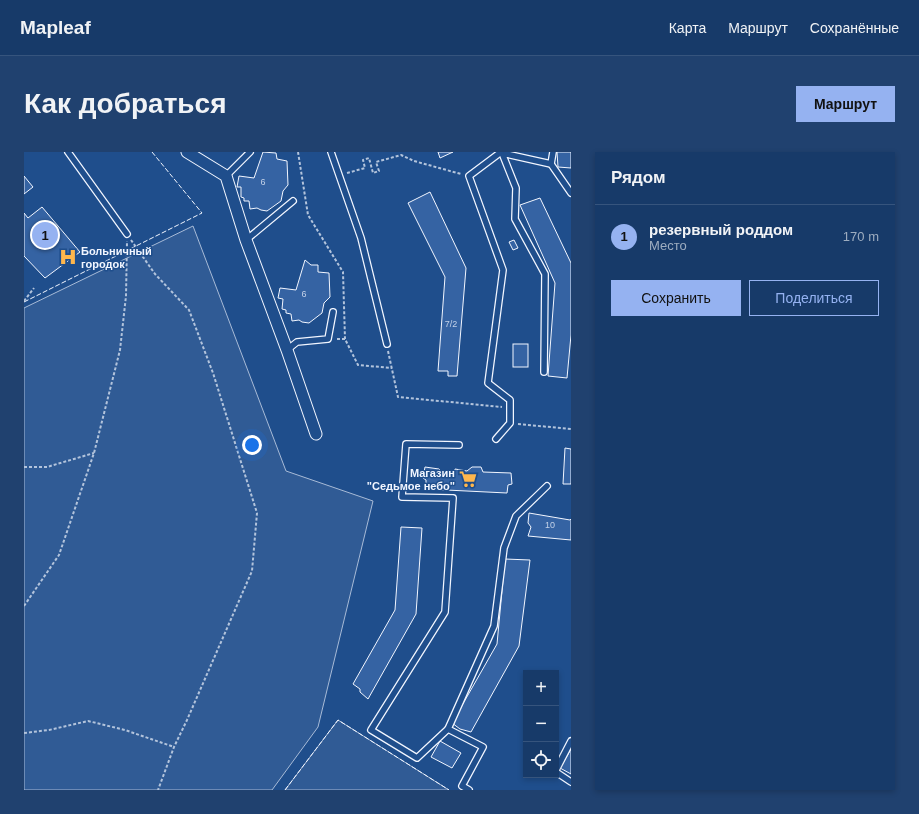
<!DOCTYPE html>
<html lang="ru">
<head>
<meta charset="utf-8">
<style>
	body { margin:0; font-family:Arial,sans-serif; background:#20416f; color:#f1f3f6 }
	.controls { position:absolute; right:12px; bottom:12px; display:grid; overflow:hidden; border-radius:0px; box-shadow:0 2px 6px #0003 }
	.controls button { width:36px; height:36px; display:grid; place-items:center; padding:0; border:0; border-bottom:1px solid #36547d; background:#173a69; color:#f1f3f6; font:20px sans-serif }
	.you { position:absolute; left:228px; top:293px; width:14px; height:14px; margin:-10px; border:3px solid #fff; border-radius:50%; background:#1a73e8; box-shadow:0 0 0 6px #1a73e833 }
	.badge { display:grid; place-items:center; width:26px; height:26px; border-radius:50%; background:#95b2f1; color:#111; font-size:13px; font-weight:700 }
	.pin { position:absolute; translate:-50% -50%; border:2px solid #fff; box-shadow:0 1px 4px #0006 }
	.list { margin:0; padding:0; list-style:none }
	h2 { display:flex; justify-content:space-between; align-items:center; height:52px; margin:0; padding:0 16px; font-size:17px }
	h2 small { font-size:13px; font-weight:400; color:#9eadc0 }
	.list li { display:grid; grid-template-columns:26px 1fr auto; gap:12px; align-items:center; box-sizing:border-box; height:64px; padding:0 16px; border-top:1px solid #36547d }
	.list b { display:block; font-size:15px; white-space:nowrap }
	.list p { margin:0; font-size:13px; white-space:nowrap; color:#9eadc0 }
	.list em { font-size:13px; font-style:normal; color:#9eadc0 }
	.actions { display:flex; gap:8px; padding:12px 16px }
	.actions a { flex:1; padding:9px 0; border:1px solid #95b2f1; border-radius:0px; text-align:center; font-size:14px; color:#95b2f1 }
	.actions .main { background:#95b2f1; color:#111 }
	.icon { flex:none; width:22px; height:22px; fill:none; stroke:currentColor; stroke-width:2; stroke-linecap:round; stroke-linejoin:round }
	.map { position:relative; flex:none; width:547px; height:638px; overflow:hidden; border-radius:0px }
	header { display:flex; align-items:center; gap:24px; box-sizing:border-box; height:56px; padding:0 20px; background:#173a69; border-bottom:1px solid #36547d }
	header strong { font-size:19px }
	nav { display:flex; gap:22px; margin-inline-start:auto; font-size:14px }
	.intro { display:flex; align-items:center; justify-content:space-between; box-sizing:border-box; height:96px; padding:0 24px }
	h1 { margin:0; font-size:28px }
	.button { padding:10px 18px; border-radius:0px; background:#95b2f1; color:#111; font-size:14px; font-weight:700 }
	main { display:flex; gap:24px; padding:0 24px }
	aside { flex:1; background:#173a69; border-radius:0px; box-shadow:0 2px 6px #0003 }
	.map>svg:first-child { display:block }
</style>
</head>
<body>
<header>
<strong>Mapleaf</strong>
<nav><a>Карта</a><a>Маршрут</a><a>Сохранённые</a></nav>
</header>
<div class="intro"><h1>Как добраться</h1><a class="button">Маршрут</a></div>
<main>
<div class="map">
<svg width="547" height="638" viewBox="0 0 547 638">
	<rect width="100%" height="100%" fill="#1f4e8c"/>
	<g fill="#305b95" stroke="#a8bbd7">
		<polygon points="169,74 262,319 349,349 294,575 248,638 0,638 0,156"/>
		<polygon points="314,568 425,638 261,638"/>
	</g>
	<g fill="#3563a3" stroke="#f2f6ff">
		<polygon points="239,0 252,1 253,7 263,9 264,33 259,39 257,49 243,59 237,58 233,56 226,57 225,49 220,49 220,46 217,45 217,35 213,35 215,24 230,26"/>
		<polygon points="414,0 429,0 416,6"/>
		<polygon points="533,0 547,0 547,16 534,15"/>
		<polygon points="0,24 9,35 0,42"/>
		<polygon points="406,40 442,116 433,224 424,224 424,219 414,219 421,125 384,51"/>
		<polygon points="516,46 547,111 547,183 543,226 524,224 531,131 496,53"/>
		<polygon points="18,55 56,100 21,126 0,104 0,61 4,66"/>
		<polygon points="490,88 494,96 489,98 485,90"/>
		<polygon points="281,108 287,113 294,113 294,120 305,121 306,145 300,151 298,161 285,171 278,170 275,168 268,169 267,162 262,161 262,158 258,157 259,147 254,146 256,136 272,138"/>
		<rect x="489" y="192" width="15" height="23"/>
		<polygon points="541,296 547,297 547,332 539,332"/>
		<polygon points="401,315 415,317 418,320 429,322 431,317 443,319 448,315 457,315 459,320 487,321 488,332 484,333 483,341 402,337 402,328 399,326"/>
		<polygon points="505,361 546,368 547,367 547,388 504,384 507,375 504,371"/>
		<polygon points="377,375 398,376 392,462 344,547 336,540 336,537 329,532 371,458"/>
		<polygon points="481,407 506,408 495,494 447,580 436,577 428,571 473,492"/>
		<polygon points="416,589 437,601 428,616 407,605"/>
		<polygon points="547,597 547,622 536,616"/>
	</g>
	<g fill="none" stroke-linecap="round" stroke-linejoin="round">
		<g stroke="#f2f6ff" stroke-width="8">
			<g id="lane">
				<polyline points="44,0 103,82"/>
				<polyline points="307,0 337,86 363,192"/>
				<polyline points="527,12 529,0"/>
				<polyline points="202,24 226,0"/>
				<polyline points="222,88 269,49"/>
				<polyline points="263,198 273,190 304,187 309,160"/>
				<polyline points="520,220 521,122 491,67 492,36 478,1 527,12 547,41"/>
				<polyline points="472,287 486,271 486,248 464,231 479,118 445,24 477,0"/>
				<polyline points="424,577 393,606 347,578 421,460 429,346 378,345 382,292 435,293"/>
				<polyline points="532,618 547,589"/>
				<polyline points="532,620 547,630"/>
				<polyline points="445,638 438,634 459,595 424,577 470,474 480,396 492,364 523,334"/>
			</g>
		</g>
		<g stroke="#f2f6ff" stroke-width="13">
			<polyline id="street" points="163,0 202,24 222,88 263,198 292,282"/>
		</g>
		<g stroke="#b3c4dc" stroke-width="2" stroke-dasharray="3 2" stroke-linecap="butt">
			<polyline points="274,0 284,63 319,120 321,187"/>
			<polyline points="323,21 341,16 339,8 345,6 349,21 355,19 352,10 377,3 390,9 437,22"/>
			<polyline points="107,88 131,122 165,158 189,221 233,361 228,419 163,568 150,595 134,638"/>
			<polyline points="0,149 10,136"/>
			<polyline points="313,187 321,187 334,213 368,216"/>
			<polyline points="364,199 374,245 478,255"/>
			<polyline points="494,272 547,277"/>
			<polyline points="0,315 23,315 70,301"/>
			<polyline points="0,454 35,403 70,301 96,198 102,144 103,89"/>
			<polyline points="0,581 25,578 64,569 101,578 150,595"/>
		</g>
		<use href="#lane" stroke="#1f4e8c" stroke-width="5.5"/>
		<use href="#street" stroke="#1f4e8c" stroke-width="11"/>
		<g stroke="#f2f6ff" stroke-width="1" stroke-dasharray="5 2" stroke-linecap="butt">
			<polyline points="0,150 178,61 128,0"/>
			<polyline points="261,638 314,568 425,638"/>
		</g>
	</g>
	<defs>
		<g id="hospital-bare" transform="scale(1.38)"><path d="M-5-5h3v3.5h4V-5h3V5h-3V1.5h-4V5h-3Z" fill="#ffb74d" stroke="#1f4e8c" stroke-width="2.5" paint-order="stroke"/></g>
		<g id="supermarket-bare" transform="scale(1.38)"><path d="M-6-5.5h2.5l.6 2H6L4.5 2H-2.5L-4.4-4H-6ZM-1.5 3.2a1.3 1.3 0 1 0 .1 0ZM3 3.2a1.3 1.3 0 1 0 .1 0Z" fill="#ffb74d" stroke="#1f4e8c" stroke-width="2.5" paint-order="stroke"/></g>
	</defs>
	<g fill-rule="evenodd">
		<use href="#hospital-bare" x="44" y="105"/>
		<use href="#supermarket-bare" x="444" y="327"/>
	</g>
	<g text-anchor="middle" stroke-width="3" stroke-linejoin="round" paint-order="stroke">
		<g font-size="9" fill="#c3d1e8">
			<text x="239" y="33">6</text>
			<text x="280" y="145">6</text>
			<text x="427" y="175">7/2</text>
			<text x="526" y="376">10</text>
		</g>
		<g font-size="11" font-weight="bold" fill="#f2f6ff" stroke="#1f4e8c" text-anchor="start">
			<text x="57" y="103">Больничный<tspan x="57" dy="13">городок</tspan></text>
			<text x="431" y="325" text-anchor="end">Магазин<tspan x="431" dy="13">"Седьмое небо"</tspan></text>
		</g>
	</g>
</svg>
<div class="controls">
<button>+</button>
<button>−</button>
<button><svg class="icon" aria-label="locate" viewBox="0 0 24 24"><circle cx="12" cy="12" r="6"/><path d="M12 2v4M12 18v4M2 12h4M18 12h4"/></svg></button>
</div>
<div class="you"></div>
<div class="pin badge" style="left:21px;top:83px">1</div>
</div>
<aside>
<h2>Рядом<small></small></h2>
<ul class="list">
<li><span class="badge">1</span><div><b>резервный роддом</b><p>Место</p></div><em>170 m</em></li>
</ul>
<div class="actions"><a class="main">Сохранить</a><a>Поделиться</a></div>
</aside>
</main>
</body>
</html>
